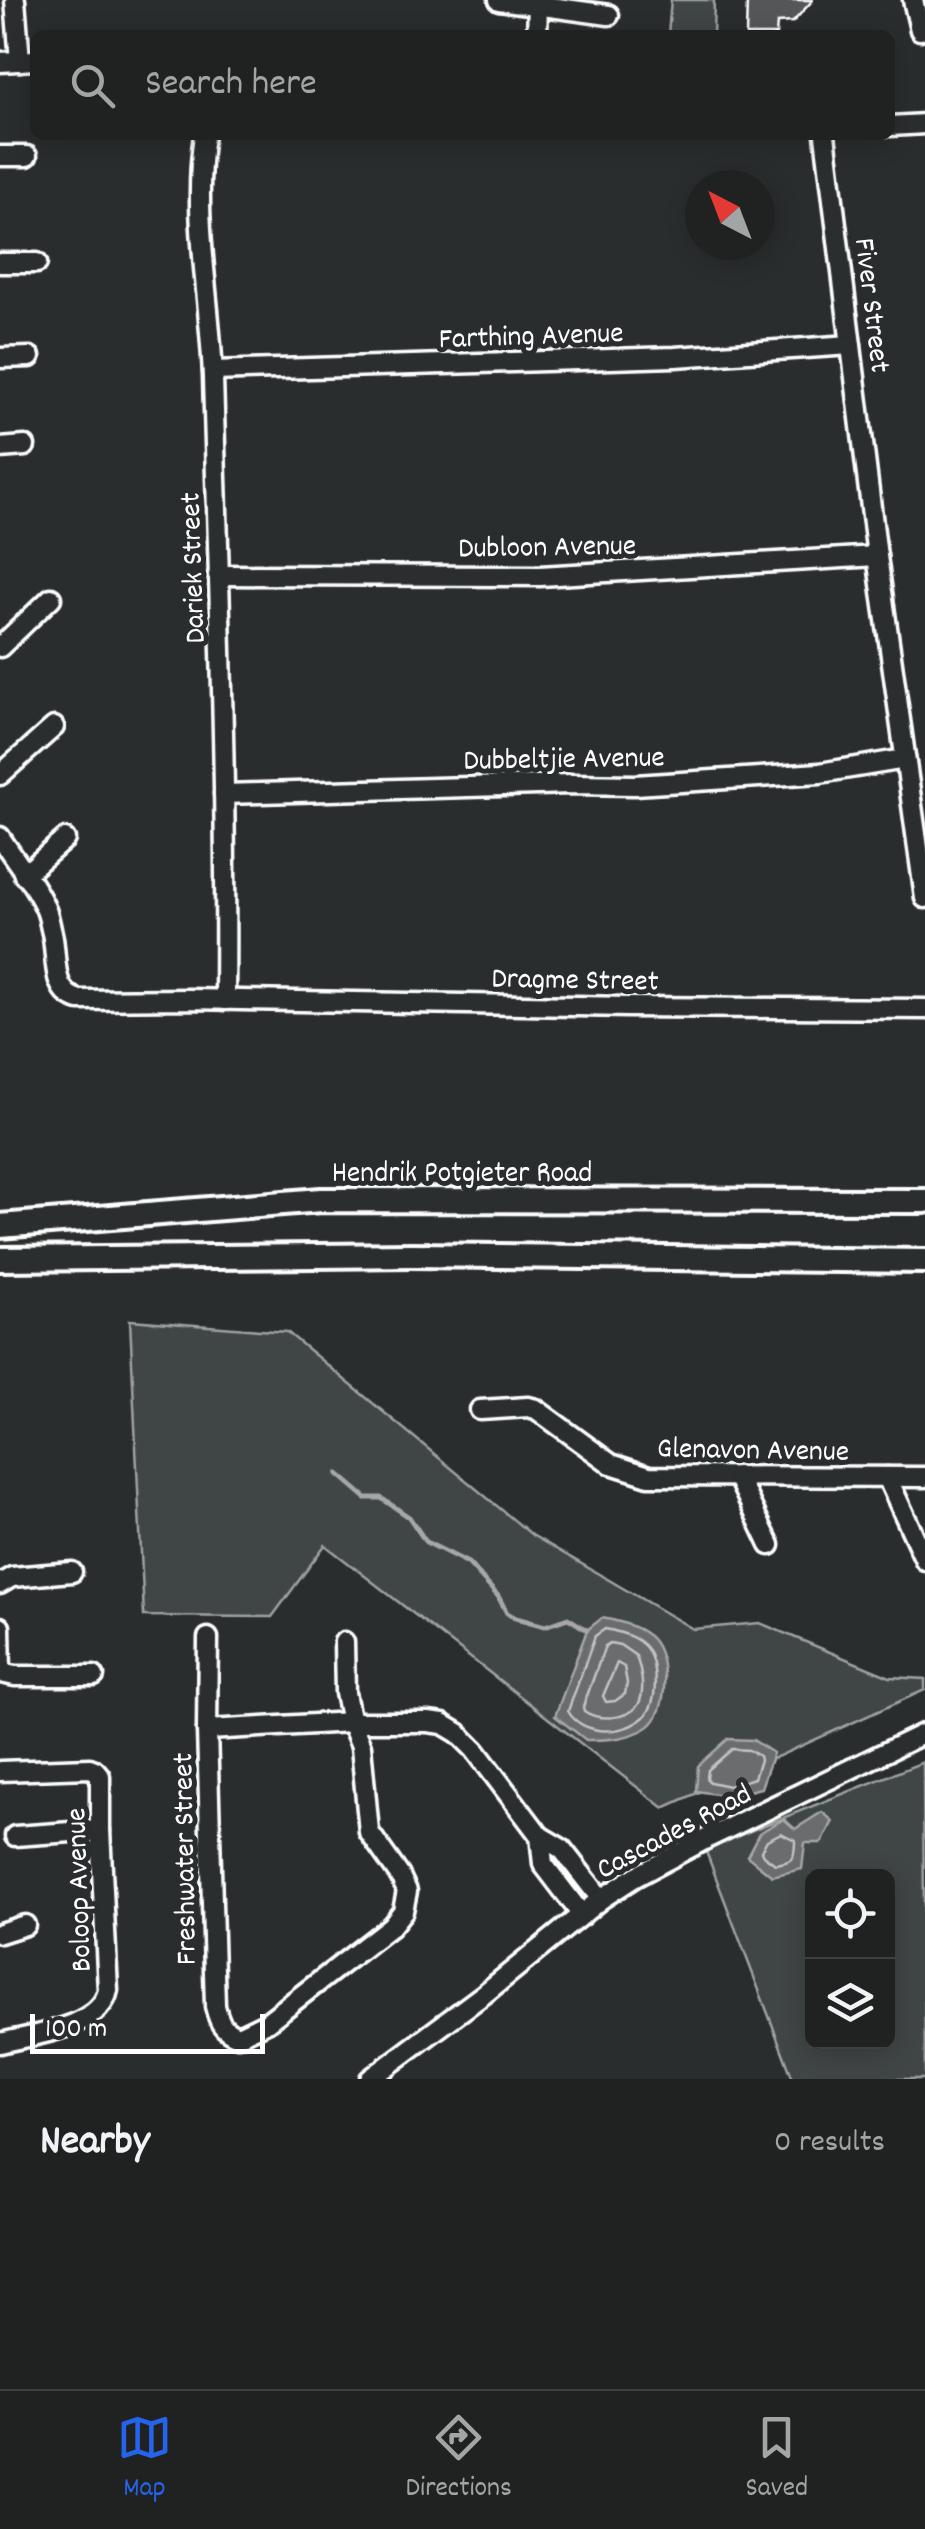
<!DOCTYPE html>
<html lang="en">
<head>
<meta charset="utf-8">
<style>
	body { margin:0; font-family:Dekko,sans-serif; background:#2d2f2f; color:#f1f3f6 }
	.controls { position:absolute; right:30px; bottom:30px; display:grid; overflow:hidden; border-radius:15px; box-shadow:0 5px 25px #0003 }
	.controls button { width:90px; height:90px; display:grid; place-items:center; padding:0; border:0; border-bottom:2px solid #3d3f40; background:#202222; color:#f1f3f6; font:50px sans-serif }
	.compass { position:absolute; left:685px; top:170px; width:90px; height:90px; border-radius:50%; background:#202222; box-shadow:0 5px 25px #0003; rotate:318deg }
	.scale { position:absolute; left:30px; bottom:25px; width:235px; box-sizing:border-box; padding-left:10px; border:5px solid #fff; border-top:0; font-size:28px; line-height:35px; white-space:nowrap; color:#fff; -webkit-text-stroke:8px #2a2d2e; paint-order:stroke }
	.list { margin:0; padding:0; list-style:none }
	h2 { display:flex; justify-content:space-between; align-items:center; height:130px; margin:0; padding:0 40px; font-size:42px }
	h2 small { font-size:32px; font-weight:400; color:#a2a4a5 }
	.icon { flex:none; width:55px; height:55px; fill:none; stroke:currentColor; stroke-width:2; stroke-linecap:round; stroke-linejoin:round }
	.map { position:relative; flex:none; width:925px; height:2079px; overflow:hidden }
	.search { position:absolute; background:#202222; box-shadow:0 5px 25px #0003; left:30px; right:30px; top:30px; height:110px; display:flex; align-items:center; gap:25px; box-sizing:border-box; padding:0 35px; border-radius:15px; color:#a2a4a5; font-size:38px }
	.sheet { height:310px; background:#202222 }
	nav { display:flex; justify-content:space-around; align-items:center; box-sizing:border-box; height:140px; border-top:2px solid #3d3f40; background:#202222; font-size:28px; color:#a2a4a5 }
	nav a { display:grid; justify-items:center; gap:5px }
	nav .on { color:#2563eb }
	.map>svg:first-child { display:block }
</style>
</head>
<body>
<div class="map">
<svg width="925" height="2079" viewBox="0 0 925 2079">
	<rect width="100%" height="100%" fill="#2a2d2e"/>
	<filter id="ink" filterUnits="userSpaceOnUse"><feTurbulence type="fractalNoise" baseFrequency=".01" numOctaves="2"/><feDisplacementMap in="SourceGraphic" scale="20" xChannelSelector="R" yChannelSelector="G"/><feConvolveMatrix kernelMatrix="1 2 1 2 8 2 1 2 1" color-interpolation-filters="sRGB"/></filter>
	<g filter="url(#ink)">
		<g fill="#414445" stroke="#a0a2a2" stroke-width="2.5" fill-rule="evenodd">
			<polygon points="671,0 714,0 713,35 668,35"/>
			<polygon points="130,1320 287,1332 532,1535 693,1629 760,1623 890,1677 925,1679 925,1690 664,1808 325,1545 272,1617 144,1616"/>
			<path d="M923,1762L925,2079H793L705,1849ZM812,1876H888V2042H812Z"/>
		</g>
		<g fill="#6a6c6d" stroke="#a6a7a7" stroke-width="2.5">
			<path d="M602,1618C619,1621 640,1626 652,1639C669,1657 669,1713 648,1727C629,1739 608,1740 586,1740L555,1716L587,1630Z"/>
			<polygon points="728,1739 753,1740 773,1753 761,1788 729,1796 696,1791 698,1766"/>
			<polygon points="822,1812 833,1821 822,1843 805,1843 802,1869 772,1876 747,1856 759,1833 784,1819 795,1829"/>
		</g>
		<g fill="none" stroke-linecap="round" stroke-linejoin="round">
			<g stroke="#c3c4c5" stroke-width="2.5">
				<path d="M605,1629C619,1632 638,1636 647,1649C657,1665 659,1703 644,1717C623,1736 582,1736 568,1711L595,1636Z"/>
				<path d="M610,1643L620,1645L636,1656C641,1669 646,1692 638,1705C627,1720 598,1721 584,1711L583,1707L605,1646Z"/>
				<polygon points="617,1663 624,1667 627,1683 625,1694 615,1701 606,1702 603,1696"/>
				<polygon points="732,1749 749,1750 759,1756 760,1760 754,1778 729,1786 710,1782 707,1779 708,1770"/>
				<path d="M781,1833L795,1840C795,1859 793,1862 775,1864L763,1855L761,1851L767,1840Z"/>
			</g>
			<polyline stroke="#a6a7a7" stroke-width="5" points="338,1474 366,1498 381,1498 409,1517 426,1542 468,1563 498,1596 507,1613 516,1618 545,1626 568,1618 587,1630"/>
		</g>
		<polygon fill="#555758" stroke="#fff" stroke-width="2.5" points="747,0 812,0 812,1 793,22 777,23 776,35 746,35"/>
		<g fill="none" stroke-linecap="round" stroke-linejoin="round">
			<g stroke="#fff" stroke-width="25">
				<g id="minor">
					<polyline points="15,0 20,61"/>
					<polyline points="499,0 609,15"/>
					<polyline points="913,0 920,30"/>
					<polyline points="537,35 538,5"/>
					<polyline points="0,62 35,60"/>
					<polyline points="890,126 925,124"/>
					<path d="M204,135C192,215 210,297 213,377C219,585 227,793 225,1000"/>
					<polyline points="825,135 877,556 925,898"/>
					<polyline points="0,156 27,156"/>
					<polyline points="0,263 37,263"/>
					<polyline points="0,358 30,357"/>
					<polyline points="213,371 675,357 851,345"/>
					<polyline points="0,448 25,446"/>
					<polyline points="218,575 540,576 877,556"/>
					<polyline points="0,647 51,598"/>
					<polyline points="0,775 54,727"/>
					<polyline points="224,794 571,784 635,785 820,773 905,759"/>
					<path d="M0,837C14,859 37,887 46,910C49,917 50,926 52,933C58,958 50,992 79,1000L189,999L628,1007L925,1009"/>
					<polyline points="24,875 65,839"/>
					<polyline points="480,1410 528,1407 536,1409 611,1464 649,1476 925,1477"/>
					<polyline points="737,1476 770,1545"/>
					<polyline points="887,1477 925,1560"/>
					<polyline points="0,1584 12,1577 72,1572"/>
					<polyline points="0,1627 1,1673 15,1676 94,1676"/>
					<path d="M208,1638L207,1730L215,2006C219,2022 222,2030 238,2036L267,2022L391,1926L403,1911L407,1891L400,1876L369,1832L361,1746L351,1722L345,1693L344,1642"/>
					<polyline points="207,1730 351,1722 428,1722 443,1724 458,1733 475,1750 540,1836 562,1849 601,1899"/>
					<path d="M0,1771L90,1768L95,1770L100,1776V1830L108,1990C101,2028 32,2035 0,2043"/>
					<polyline points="15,1836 100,1830"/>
					<polyline points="540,1836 543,1864 582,1915"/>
					<polyline points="0,1933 25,1925"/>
					<polyline points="370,2079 484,1994 601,1899 635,1877 708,1838 925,1733"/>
				</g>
			</g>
			<g stroke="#fff" stroke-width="30">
				<g id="major">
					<polyline points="0,1226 321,1200 925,1201"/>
					<polyline points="0,1259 412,1255 925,1261"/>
				</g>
			</g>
			<use href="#minor" stroke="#2a2d2e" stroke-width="18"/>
			<use href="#major" stroke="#2a2d2e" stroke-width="22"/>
		</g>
	</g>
	<g text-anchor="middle" stroke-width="10" stroke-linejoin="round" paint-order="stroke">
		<g font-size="30" fill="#fff" stroke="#2a2d2e">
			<text transform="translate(874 305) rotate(83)" y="10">Fiver Street</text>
			<text transform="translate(531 334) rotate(-2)" y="10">Farthing Avenue</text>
			<text transform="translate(547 545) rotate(-1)" y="10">Dubloon Avenue</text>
			<text transform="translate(191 568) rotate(-92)" y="10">Dariek Street</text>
			<text transform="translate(564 757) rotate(-1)" y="10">Dubbeltjie Avenue</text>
			<text transform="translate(575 978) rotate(1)" y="10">Dragme Street</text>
			<text x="462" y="1181">Hendrik Potgieter Road</text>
			<text transform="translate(753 1448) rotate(1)" y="10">Glenavon Avenue</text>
			<text transform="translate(673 1830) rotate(-28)" y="10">Cascades Road</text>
			<text transform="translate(183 1859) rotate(-91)" y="10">Freshwater Street</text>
			<text transform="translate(77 1890) rotate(-92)" y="10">Boloop Avenue</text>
		</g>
	</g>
</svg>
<div class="controls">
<button><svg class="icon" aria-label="locate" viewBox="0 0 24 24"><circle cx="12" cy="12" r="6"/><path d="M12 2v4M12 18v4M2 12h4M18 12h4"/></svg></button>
<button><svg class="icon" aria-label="layers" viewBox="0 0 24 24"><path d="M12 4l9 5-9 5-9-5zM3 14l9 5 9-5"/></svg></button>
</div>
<svg class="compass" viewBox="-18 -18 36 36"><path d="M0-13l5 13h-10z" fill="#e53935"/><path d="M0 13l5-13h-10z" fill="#a2a4a5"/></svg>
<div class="scale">100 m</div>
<div class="search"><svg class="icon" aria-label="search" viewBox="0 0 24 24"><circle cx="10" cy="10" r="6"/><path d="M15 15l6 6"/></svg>Search here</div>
</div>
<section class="sheet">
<h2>Nearby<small>0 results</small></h2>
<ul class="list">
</ul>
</section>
<nav>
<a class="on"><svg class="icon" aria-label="map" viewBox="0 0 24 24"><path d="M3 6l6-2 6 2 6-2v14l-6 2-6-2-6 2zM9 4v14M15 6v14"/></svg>Map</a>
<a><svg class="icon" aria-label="directions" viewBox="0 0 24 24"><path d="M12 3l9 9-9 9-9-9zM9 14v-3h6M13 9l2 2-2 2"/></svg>Directions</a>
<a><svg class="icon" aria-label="saved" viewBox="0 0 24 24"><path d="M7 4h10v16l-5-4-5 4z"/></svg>Saved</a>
</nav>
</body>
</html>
